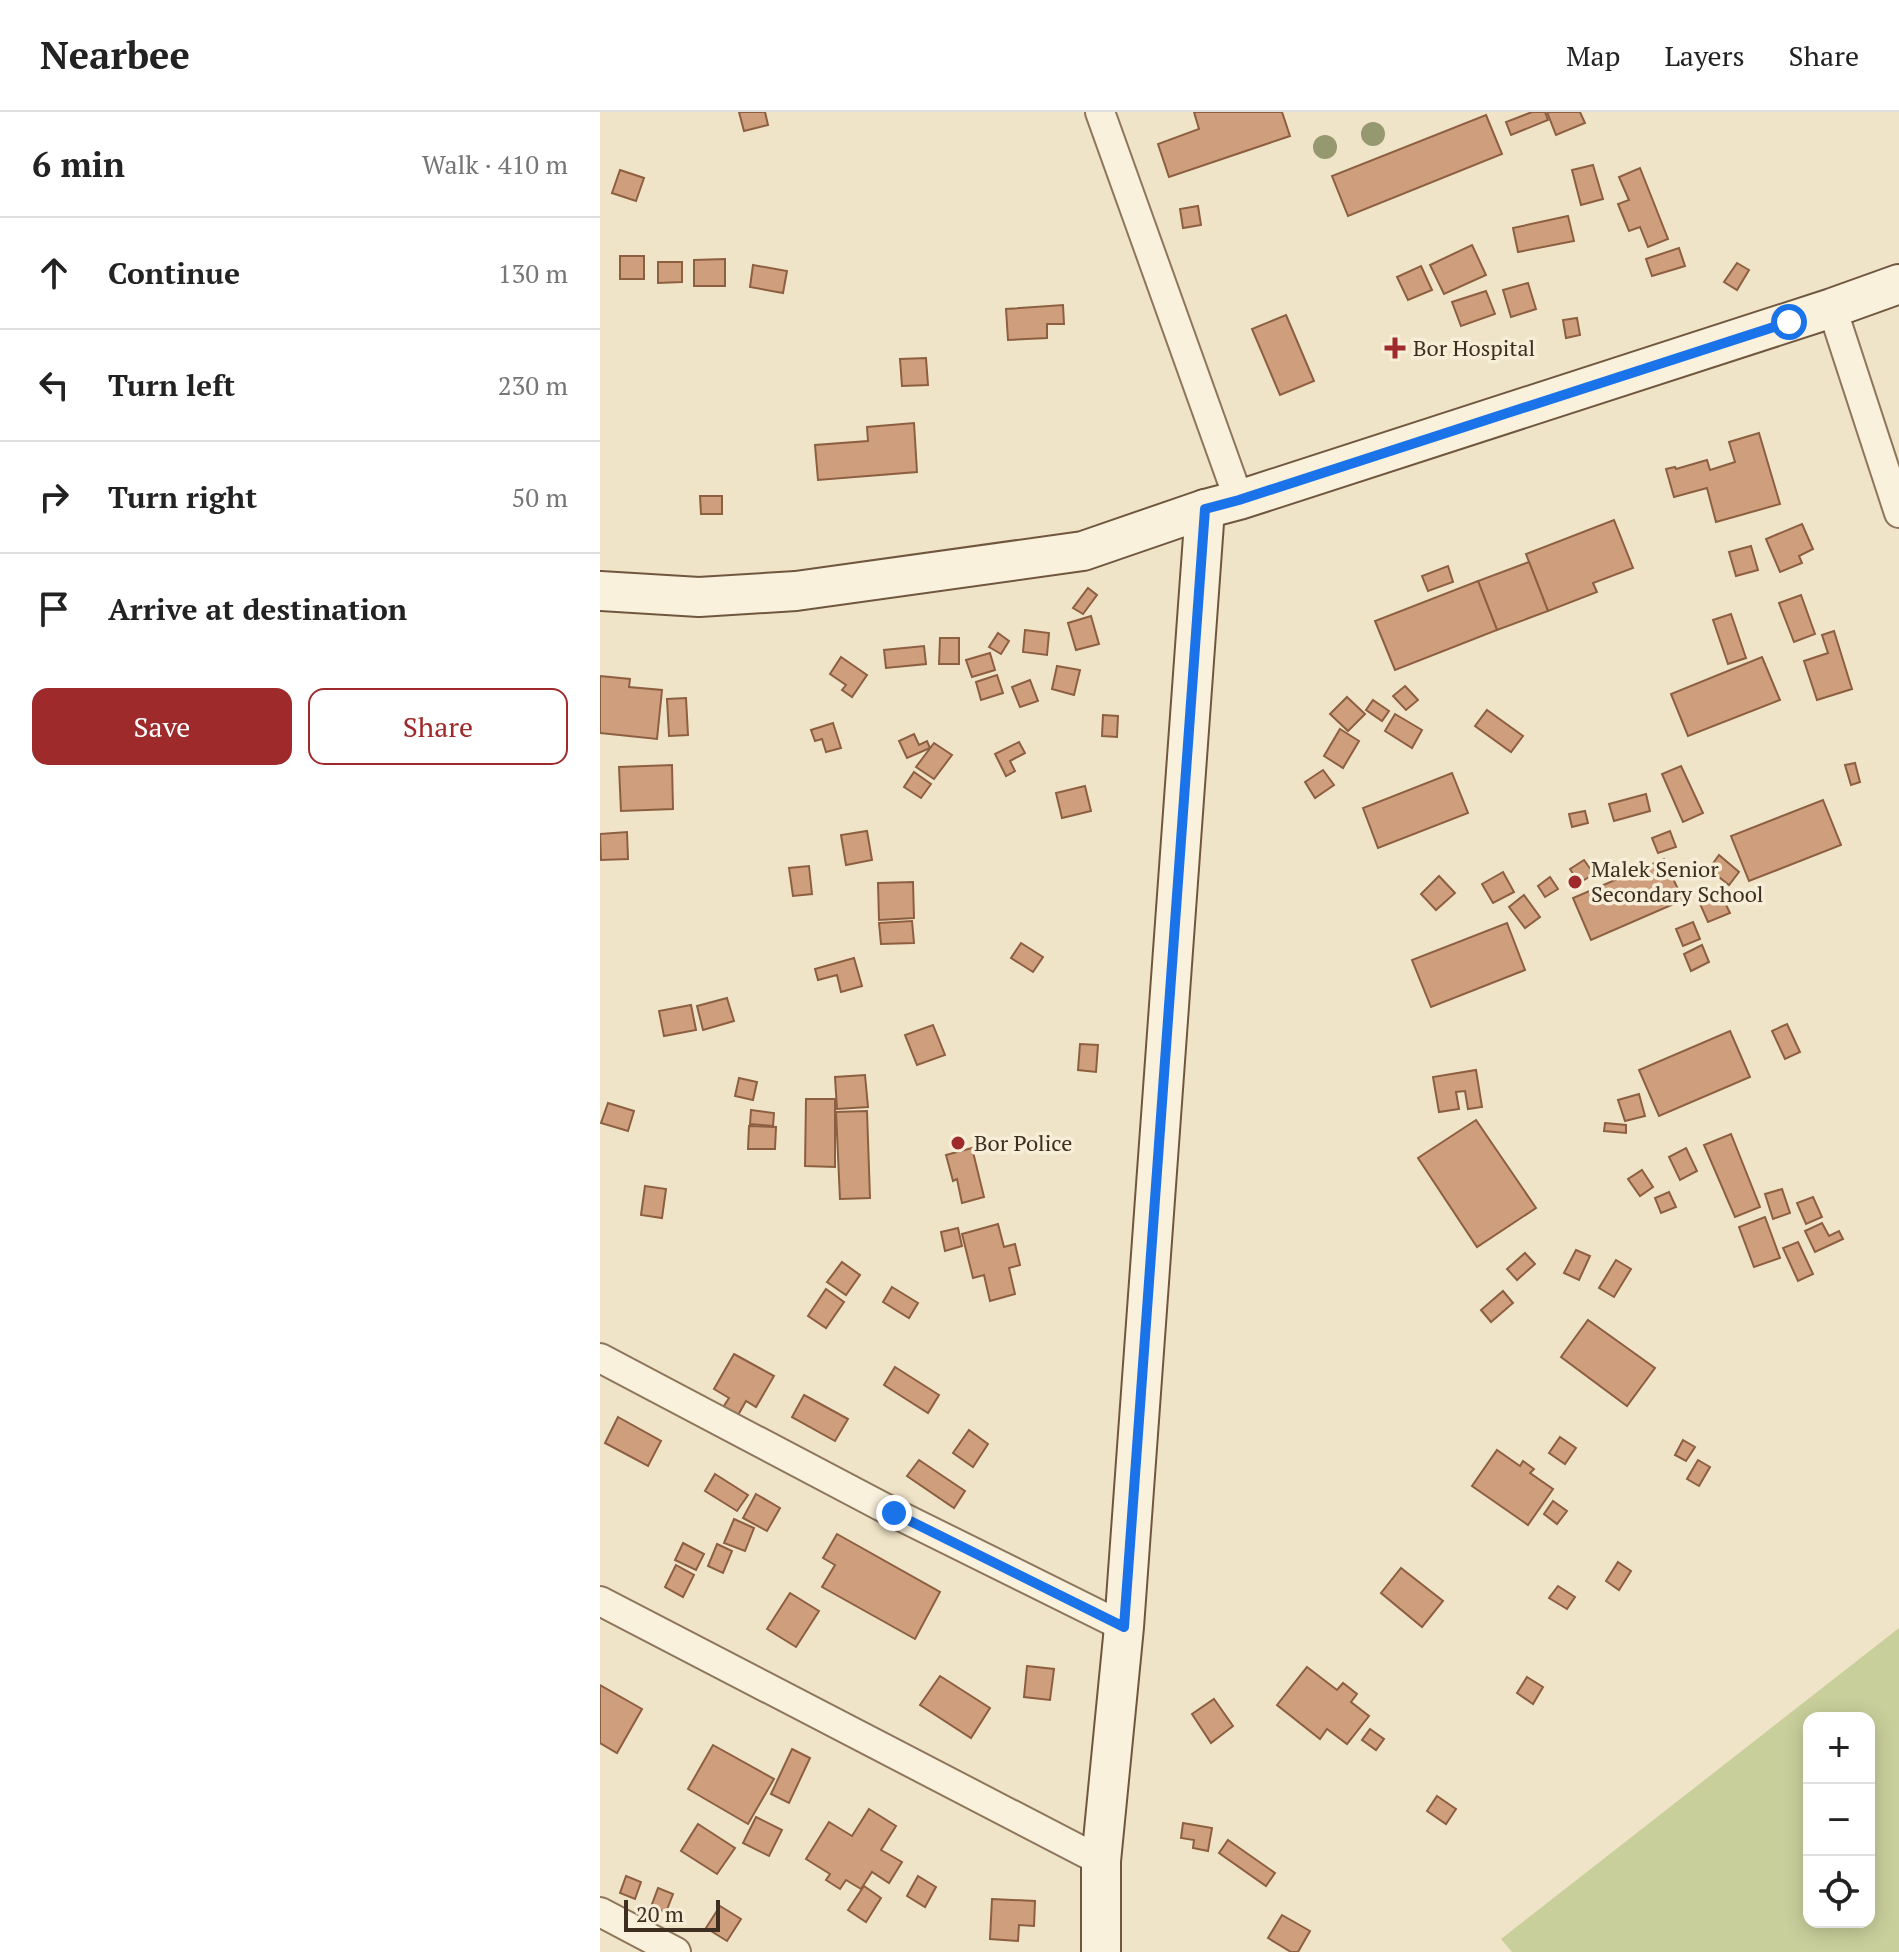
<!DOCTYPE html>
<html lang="en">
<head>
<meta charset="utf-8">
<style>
	body { margin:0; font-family:"PT Serif",serif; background:#f2f2f2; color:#222 }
	.controls { position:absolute; right:24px; bottom:24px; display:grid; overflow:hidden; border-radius:16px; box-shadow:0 4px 20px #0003 }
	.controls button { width:72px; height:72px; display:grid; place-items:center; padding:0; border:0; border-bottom:2px solid #e0e0e0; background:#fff; color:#222; font:40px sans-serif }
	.scale { position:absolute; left:24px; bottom:20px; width:96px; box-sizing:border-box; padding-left:8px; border:4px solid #3d2e20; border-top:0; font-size:22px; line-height:28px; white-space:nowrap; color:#3d2e20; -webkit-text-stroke:6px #f7eed8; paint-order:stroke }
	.stop { position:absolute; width:24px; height:24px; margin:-18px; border:6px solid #1a73e8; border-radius:50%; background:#fff }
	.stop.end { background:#1a73e8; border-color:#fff; box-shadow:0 2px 8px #0008 }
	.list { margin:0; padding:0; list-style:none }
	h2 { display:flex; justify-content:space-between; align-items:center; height:104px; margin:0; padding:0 32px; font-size:34px }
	h2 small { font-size:26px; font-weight:400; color:#767676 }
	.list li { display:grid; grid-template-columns:52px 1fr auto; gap:24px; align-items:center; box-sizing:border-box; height:112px; padding:0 32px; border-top:2px solid #e0e0e0 }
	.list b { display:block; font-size:30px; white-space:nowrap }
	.list em { font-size:26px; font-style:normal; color:#767676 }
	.actions { display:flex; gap:16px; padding:24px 32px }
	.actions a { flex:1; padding:18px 0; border:2px solid #9e2a2b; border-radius:16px; text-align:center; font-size:28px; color:#9e2a2b }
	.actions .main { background:#9e2a2b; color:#fff }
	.icon { flex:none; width:44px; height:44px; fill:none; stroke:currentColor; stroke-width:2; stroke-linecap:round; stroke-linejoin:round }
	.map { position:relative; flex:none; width:1299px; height:1840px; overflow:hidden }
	header { display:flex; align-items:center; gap:48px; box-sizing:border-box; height:112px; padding:0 40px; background:#fff; border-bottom:2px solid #e0e0e0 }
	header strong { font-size:38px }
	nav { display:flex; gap:44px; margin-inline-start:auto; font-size:28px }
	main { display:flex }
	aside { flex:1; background:#fff }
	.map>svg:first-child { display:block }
</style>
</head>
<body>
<header>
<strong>Nearbee</strong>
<nav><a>Map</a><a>Layers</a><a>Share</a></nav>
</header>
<main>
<aside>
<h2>6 min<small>Walk · 410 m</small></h2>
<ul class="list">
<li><svg class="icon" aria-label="ahead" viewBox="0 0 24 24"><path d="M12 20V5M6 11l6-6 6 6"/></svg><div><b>Continue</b></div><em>130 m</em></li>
<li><svg class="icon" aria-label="left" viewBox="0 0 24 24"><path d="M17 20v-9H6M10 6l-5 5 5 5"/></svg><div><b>Turn left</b></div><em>230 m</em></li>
<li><svg class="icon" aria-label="right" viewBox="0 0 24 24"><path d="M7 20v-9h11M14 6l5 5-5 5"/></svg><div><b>Turn right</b></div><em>50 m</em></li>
<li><svg class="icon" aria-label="arrive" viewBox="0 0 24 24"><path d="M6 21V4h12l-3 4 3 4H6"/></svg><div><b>Arrive at destination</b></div></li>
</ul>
<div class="actions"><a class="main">Save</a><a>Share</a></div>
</aside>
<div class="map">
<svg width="1299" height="1840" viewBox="0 0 1299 1840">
	<rect width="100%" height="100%" fill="#f0e4c8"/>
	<path fill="#c9cf9b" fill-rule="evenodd" d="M1299,1516V1840H912L901,1827ZM1209,1606H1269V1810H1209Z"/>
	<g fill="#cf9f7d" stroke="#8d5f41" stroke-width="2">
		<polygon points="139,0 165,0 168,13 144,19"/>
		<polygon points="594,0 682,0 690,24 569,65 558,32 599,17"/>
		<polygon points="932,0 945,0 948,8 911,23 906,10"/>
		<polygon points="947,0 980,0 985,11 956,23"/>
		<polygon points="886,3 902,42 748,104 732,64"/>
		<polygon points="993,53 1003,87 981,93 972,58"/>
		<polygon points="1040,56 1068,127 1048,135 1040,115 1029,119 1018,92 1029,88 1019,65"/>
		<polygon points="20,58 44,66 36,89 12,81"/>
		<polygon points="598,94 601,113 583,116 580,97"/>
		<polygon points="968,104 974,129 918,140 913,116"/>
		<polygon points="872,133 886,163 844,182 830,153"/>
		<polygon points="1079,136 1085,154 1052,164 1046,147"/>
		<rect x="20" y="144" width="24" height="23"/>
		<polygon points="125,147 125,174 94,174 94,148"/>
		<polygon points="58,150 82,150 82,170 58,171"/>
		<polygon points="1137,151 1149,158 1137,178 1124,170"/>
		<polygon points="153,153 187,159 183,181 150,175"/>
		<polygon points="821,154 832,178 808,188 797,165"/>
		<polygon points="928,171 936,197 911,205 903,178"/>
		<polygon points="886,179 895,202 861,214 852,190"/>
		<polygon points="463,193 464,212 447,212 447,226 408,228 406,197"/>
		<polygon points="686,203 714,269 680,283 652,217"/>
		<polygon points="977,206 980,223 966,226 963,208"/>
		<polygon points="326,246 328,273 302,274 300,247"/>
		<polygon points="314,311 317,360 218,368 215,333 268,329 267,315"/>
		<polygon points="1159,321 1180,392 1116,410 1107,376 1074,385 1066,357 1075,355 1076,357 1107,348 1110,358 1135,350 1129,330"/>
		<polygon points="100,384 122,384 122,402 101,402"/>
		<polygon points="1014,408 1033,456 993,471 997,480 948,499 926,442"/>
		<polygon points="1202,412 1213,437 1199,444 1202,451 1180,460 1166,427"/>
		<polygon points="1151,434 1158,458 1136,464 1129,440"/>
		<polygon points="929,450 948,499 897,518 878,469"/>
		<polygon points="848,454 853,470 828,479 822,464"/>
		<polygon points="878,469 897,518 795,558 775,509"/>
		<polygon points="488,476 497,483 483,502 473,496"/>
		<polygon points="1201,483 1215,522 1194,530 1179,491"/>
		<polygon points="1131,502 1146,546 1128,552 1113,508"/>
		<polygon points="491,504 499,532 476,538 468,511"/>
		<polygon points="425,518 449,521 447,543 423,540"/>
		<polygon points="1234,519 1252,577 1217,588 1204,549 1228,541 1222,523"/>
		<polygon points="398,521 409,529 401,542 389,535"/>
		<polygon points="340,526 359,526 359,552 339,552"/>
		<polygon points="324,534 326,552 286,556 284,538"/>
		<polygon points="390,541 395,558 372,565 366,548"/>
		<polygon points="241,545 267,563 252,585 242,578 246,573 230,562"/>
		<polygon points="1162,545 1180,588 1088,624 1071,582"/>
		<polygon points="457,554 480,558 474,583 452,577"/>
		<polygon points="397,563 403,581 381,588 376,570"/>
		<polygon points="0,564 30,567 29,575 62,578 57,627 0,621"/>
		<polygon points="430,568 438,589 420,595 412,575"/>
		<polygon points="805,574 818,588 806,598 793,584"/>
		<polygon points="747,585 765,602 748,619 730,602"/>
		<polygon points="86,586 88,623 69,624 67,587"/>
		<polygon points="773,588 789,599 782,609 766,598"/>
		<polygon points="887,598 923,624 911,640 875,614"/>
		<polygon points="795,602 822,618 812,636 785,619"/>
		<polygon points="503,603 518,604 517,625 502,624"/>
		<polygon points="233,611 241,636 226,640 222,627 215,629 211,618"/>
		<polygon points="740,617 759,629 743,656 724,644"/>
		<polygon points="314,622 319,633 327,629 330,636 307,646 299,629"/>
		<polygon points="419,630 425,641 410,649 415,659 406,664 395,642"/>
		<polygon points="334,631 352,643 334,667 316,655"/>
		<polygon points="1255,651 1260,670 1251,673 1245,653"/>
		<polygon points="72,653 73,697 21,699 19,655"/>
		<polygon points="1081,654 1103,701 1083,710 1062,662"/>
		<polygon points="723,658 734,673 715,686 705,670"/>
		<polygon points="314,660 331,672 321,686 304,675"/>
		<polygon points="852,661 868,701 778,736 763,696"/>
		<polygon points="485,674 491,699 462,706 456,681"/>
		<polygon points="1046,682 1050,699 1014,709 1009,692"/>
		<polygon points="1223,688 1241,733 1149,769 1131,724"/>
		<polygon points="985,699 988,711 972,715 969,702"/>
		<polygon points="267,719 272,748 246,753 241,723"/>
		<polygon points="1070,719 1076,735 1058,741 1052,726"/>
		<polygon points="27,720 28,747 1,748 0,722"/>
		<polygon points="1119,743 1139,760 1129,773 1109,757"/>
		<polygon points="1064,747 1083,788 991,828 973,786"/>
		<polygon points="984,748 994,762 979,771 970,757"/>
		<polygon points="209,754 212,782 193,784 189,756"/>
		<polygon points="903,760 914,780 893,791 882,772"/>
		<polygon points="839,764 855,781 836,798 821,782"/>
		<polygon points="950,765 958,777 945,785 938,774"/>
		<polygon points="313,770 314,806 279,808 278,771"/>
		<polygon points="1118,776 1130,801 1108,810 1097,785"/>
		<polygon points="924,783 940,805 925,816 909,795"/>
		<polygon points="312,809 314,831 281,832 279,811"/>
		<polygon points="1093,810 1100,827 1083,834 1076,817"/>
		<polygon points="907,811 925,858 831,895 812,848"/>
		<polygon points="421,831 443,845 433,860 411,846"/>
		<polygon points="1102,833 1109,850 1091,859 1084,842"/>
		<polygon points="254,846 262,874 241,880 237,863 218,868 215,857"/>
		<polygon points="127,886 134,909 103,918 97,894"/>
		<polygon points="91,893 96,918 64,924 59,899"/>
		<polygon points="1187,912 1200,940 1185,947 1172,919"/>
		<polygon points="333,913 345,943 317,953 305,923"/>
		<polygon points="1130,919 1150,965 1059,1004 1039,958"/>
		<polygon points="480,932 498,933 496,960 478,958"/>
		<polygon points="876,958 882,995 868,997 865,979 856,980 859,997 839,1000 833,965"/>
		<polygon points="265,963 268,995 237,997 235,965"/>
		<polygon points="139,966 157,970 153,988 135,984"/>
		<polygon points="1039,982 1045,1004 1025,1009 1018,988"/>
		<polygon points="206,987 235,987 235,1055 205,1054"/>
		<polygon points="8,991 34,999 28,1019 1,1011"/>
		<polygon points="151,998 174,1001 173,1014 150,1012"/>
		<polygon points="267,999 270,1086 240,1087 236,1000"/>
		<polygon points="876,1008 936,1096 877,1135 818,1046"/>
		<polygon points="1005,1011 1026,1013 1026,1021 1004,1019"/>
		<polygon points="149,1014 176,1015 175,1037 148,1037"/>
		<polygon points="1131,1022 1160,1095 1135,1105 1104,1033"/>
		<polygon points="372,1036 384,1085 362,1091 357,1067 353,1069 346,1043"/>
		<polygon points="1086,1036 1097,1059 1080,1068 1069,1045"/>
		<polygon points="1042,1058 1053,1075 1040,1084 1028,1067"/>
		<polygon points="45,1074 66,1077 62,1106 41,1103"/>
		<polygon points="1182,1077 1190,1101 1173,1107 1165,1082"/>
		<polygon points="1069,1080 1076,1095 1061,1101 1055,1086"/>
		<polygon points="1213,1085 1222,1105 1206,1112 1197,1091"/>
		<polygon points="1165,1105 1180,1146 1154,1155 1139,1115"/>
		<polygon points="1222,1111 1229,1124 1239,1119 1243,1127 1215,1140 1205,1119"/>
		<polygon points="398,1112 404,1135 415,1132 420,1153 409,1156 415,1182 390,1189 384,1163 373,1166 362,1122"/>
		<polygon points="358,1116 362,1134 345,1139 341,1120"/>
		<polygon points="1198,1130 1213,1162 1198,1169 1183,1136"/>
		<polygon points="976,1138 990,1144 979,1168 964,1161"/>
		<polygon points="925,1141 935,1152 917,1168 907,1157"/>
		<polygon points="1016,1148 1031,1157 1014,1185 999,1176"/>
		<polygon points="242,1150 260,1163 246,1183 227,1170"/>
		<polygon points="292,1175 318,1191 309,1206 283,1190"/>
		<polygon points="226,1177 244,1190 226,1216 208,1204"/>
		<polygon points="903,1179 913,1191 891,1210 881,1198"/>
		<polygon points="988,1208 1055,1256 1027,1294 961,1245"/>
		<polygon points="134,1242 174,1264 156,1295 146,1289 137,1305 122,1297 129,1286 114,1277"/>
		<polygon points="295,1255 339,1283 328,1301 284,1273"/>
		<polygon points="204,1283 248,1307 235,1329 192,1305"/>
		<polygon points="18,1305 61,1329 48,1354 5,1331"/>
		<polygon points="369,1318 388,1332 373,1355 353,1341"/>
		<polygon points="960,1325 976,1336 965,1352 949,1341"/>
		<polygon points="1083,1328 1095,1335 1086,1349 1075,1343"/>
		<polygon points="897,1338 920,1354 923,1349 934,1357 930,1361 953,1377 928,1413 872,1374"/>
		<polygon points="319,1348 365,1379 354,1396 307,1364"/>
		<polygon points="1098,1348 1110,1355 1099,1374 1087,1367"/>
		<polygon points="115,1362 148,1383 137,1399 105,1379"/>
		<polygon points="156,1382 180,1396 167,1419 143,1406"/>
		<polygon points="953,1389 967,1399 957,1412 944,1402"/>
		<polygon points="134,1407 154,1416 145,1439 124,1431"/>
		<polygon points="237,1422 340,1480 315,1527 222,1475 235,1453 223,1446"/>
		<polygon points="83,1431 104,1442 96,1458 75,1448"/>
		<polygon points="117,1432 132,1439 123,1461 108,1454"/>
		<polygon points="1018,1450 1031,1459 1019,1478 1006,1469"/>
		<polygon points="76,1453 94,1463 83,1485 65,1475"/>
		<polygon points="801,1456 843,1489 822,1515 781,1481"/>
		<polygon points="958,1474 975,1485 967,1497 949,1486"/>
		<polygon points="190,1481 219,1499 196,1535 167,1517"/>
		<polygon points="427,1554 454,1557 450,1588 424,1585"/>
		<polygon points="707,1555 737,1578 743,1571 757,1582 751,1590 769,1604 747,1632 727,1617 720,1627 677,1593"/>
		<polygon points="340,1564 390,1596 371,1626 320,1593"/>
		<polygon points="927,1565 943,1575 933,1592 917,1581"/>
		<polygon points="0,1573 42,1597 17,1641 0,1631"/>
		<polygon points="614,1587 633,1614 611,1631 592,1602"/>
		<polygon points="770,1617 784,1627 776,1638 762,1628"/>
		<polygon points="113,1633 174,1667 148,1712 88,1677"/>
		<polygon points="192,1637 210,1646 189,1691 171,1682"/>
		<polygon points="837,1684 856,1697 846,1712 827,1699"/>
		<polygon points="269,1697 296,1714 281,1738 302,1750 289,1771 272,1760 261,1777 246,1768 240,1777 226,1768 230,1762 206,1747 229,1710 252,1724"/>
		<polygon points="156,1705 182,1718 169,1744 143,1731"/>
		<polygon points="583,1711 612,1716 608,1739 593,1736 594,1728 581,1726"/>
		<polygon points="98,1712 135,1736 117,1762 81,1739"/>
		<polygon points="628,1728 675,1761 666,1774 619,1741"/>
		<polygon points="26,1764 41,1770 35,1787 20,1781"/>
		<polygon points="318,1764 336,1775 325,1795 307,1784"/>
		<polygon points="264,1774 281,1786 266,1810 248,1798"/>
		<polygon points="58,1776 73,1782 66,1800 51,1795"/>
		<polygon points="392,1787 435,1789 434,1814 419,1813 418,1829 390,1827"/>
		<polygon points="120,1794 141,1807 127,1829 106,1816"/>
		<polygon points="682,1803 710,1819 698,1840 691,1840 668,1826"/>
	</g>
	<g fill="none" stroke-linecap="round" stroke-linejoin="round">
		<g stroke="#8d765c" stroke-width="32">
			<g id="street">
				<polyline points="500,0 639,388"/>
				<polyline points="1232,196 1299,401"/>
				<polyline points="0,1246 294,1401 524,1515"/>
				<polyline points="0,1489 501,1749"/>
				<polyline points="0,1800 76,1840"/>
			</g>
		</g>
		<g stroke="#6f573f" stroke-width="42">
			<g id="secondary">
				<polyline points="0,479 99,485 196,479 483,439 605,397"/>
				<polyline points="501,1840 501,1749 524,1515 605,397 639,388 1232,196 1299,172"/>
			</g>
		</g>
		<use href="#street" stroke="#faf1dc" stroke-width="28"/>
		<use href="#secondary" stroke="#faf1dc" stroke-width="38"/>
	</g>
	<g fill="#96986f">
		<circle cx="773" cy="22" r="12"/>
		<circle cx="725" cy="35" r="12"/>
	</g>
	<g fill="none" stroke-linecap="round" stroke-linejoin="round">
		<polyline stroke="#1a73e8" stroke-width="10" points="294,1401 524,1515 605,397 639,388 1189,210"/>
	</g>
	<g fill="#9e2a2b" stroke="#f7eed8" stroke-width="3">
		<path d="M791 224h8v8h8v8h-8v8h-8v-8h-8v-8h8z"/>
		<circle cx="975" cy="770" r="8"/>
		<circle cx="358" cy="1031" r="8"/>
	</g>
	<g text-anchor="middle" stroke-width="7" stroke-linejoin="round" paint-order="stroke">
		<g font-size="22" fill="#3d2e20" stroke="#f7eed8" text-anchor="start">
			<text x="813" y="244">Bor Hospital</text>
			<text x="991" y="765">Malek Senior<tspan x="991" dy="25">Secondary School</tspan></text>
			<text x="374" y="1039">Bor Police</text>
		</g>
	</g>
</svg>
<div class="controls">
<button>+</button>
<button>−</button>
<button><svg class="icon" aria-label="locate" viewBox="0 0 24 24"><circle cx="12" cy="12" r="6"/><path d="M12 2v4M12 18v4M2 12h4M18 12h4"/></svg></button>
</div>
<div class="scale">20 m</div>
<div class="stop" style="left:1189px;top:210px"></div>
<div class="stop end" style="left:294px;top:1401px"></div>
</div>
</main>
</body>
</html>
